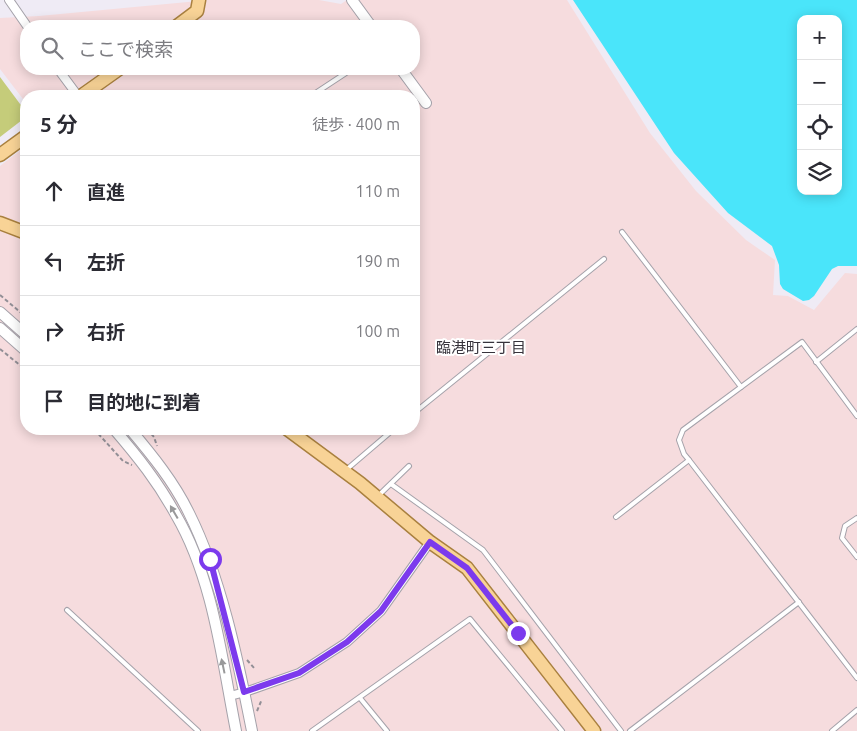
<!DOCTYPE html>
<html lang="ja">
<head>
<meta charset="utf-8">
<style>
	body { margin:0; font-family:Ubuntu,"Noto Sans JP",sans-serif; background:#f2f2f3; color:#2b2b33 }
	.controls { position:absolute; right:15px; top:15px; display:grid; overflow:hidden; border-radius:10px; box-shadow:0 2px 12px #0003 }
	.controls button { width:45px; height:45px; display:grid; place-items:center; padding:0; border:0; border-bottom:1px solid #e1e1e2; background:#fff; color:#2b2b33; font:25px sans-serif }
	.stop { position:absolute; width:15px; height:15px; margin:-11px; border:4px solid #7c3aed; border-radius:50%; background:#fff }
	.stop.end { background:#7c3aed; border-color:#fff; box-shadow:0 1px 5px #0008 }
	.list { margin:0; padding:0; list-style:none }
	h2 { display:flex; justify-content:space-between; align-items:center; height:65px; margin:0; padding:0 20px; font-size:21px }
	h2 small { font-size:16px; font-weight:400; color:#7c7c81 }
	.list li { display:grid; grid-template-columns:32px 1fr auto; gap:15px; align-items:center; box-sizing:border-box; height:70px; padding:0 20px; border-top:1px solid #e1e1e2 }
	.list b { display:block; font-size:19px; white-space:nowrap }
	.list em { font-size:16px; font-style:normal; color:#7c7c81 }
	.icon { flex:none; width:28px; height:28px; fill:none; stroke:currentColor; stroke-width:2; stroke-linecap:round; stroke-linejoin:round }
	.map { position:relative; flex:none; width:857px; height:731px; overflow:hidden }
	.search { position:absolute; background:#fff; box-shadow:0 2px 12px #0003; left:20px; top:20px; width:400px; height:55px; display:flex; align-items:center; gap:12px; box-sizing:border-box; padding:0 18px; border-radius:20px; color:#7c7c81; font-size:19px }
	.panel { position:absolute; background:#fff; box-shadow:0 2px 12px #0003; left:20px; top:90px; width:400px; height:345px; border-radius:20px }
	.map>svg:first-child { display:block }
</style>
</head>
<body>
<div class="map">
<svg width="857" height="731" viewBox="0 0 857 731">
	<rect width="100%" height="100%" fill="#efebf5"/>
	<path fill="#f6dcde" fill-rule="evenodd" d="M209,0H319L341,4L347,0H567L650,133L696,191L746,240L775,260L773,295L788,296L814,310L845,273L857,274V731H0V166L26,146V429H414V96H26V103L0,69V18L39,16ZM26,26H414V69H26Z"/>
	<polygon fill="#c5cc7a" points="0,77 26,112 26,117 0,137"/>
	<path fill="#4ae5fa" fill-rule="evenodd" d="M573,0H857V266H838L832,269L814,296L809,300L803,301L783,289L780,284L779,265L772,246L728,213L674,153ZM801,19H838V191H801Z"/>
	<g fill="none" stroke-linecap="round" stroke-linejoin="round">
		<g stroke="#a5a2aa" stroke-width="6">
			<g id="service">
				<polyline points="311,96 352,69"/>
				<polyline points="622,232 741,387"/>
				<polyline points="816,362 857,329"/>
				<polyline points="414,413 604,259"/>
				<polyline points="857,416 802,342 683,430 679,440 684,454 689,460 857,678"/>
				<polyline points="346,470 394,429"/>
				<polyline points="391,484 483,550 621,731"/>
				<polyline points="378,496 409,466"/>
				<polyline points="616,517 689,460"/>
				<polyline points="857,518 845,526 842,538 857,557"/>
				<polyline points="67,610 198,731"/>
				<polyline points="360,698 387,731"/>
				<polyline points="312,731 470,619 562,731"/>
				<polyline points="630,731 799,602"/>
				<polyline points="832,731 857,710"/>
			</g>
		</g>
		<g stroke="#a5a2aa" stroke-width="10">
			<g id="minor">
				<polyline points="9,0 27,26"/>
				<polyline points="58,69 78,96"/>
				<polyline points="230,696 245,692 299,673 347,642 381,611 430,542"/>
			</g>
		</g>
		<g stroke="#a5a2aa" stroke-width="12">
			<g id="tertiary">
				<polyline points="352,0 371,26"/>
				<polyline points="401,69 426,103"/>
				<polyline points="0,312 26,335"/>
				<polyline points="0,328 26,351"/>
				<path d="M114,429C138,457 158,482 176,515C213,578 222,660 236,731"/>
				<path d="M130,429C152,455 174,482 189,513C221,577 238,660 252,731"/>
			</g>
		</g>
		<g stroke="#a9803f" stroke-width="15">
			<g id="primary">
				<polyline points="177,26 197,11 199,0"/>
				<polyline points="81,96 119,69"/>
				<polyline points="0,155 26,136"/>
				<polyline points="0,223 26,233"/>
				<polyline points="287,429 360,483 430,542 467,568 594,731"/>
			</g>
		</g>
		<g stroke="#928f96" stroke-width="2" stroke-dasharray="4 2.5" stroke-linecap="butt">
			<polyline points="0,295 26,317"/>
			<polyline points="0,349 26,370"/>
			<polyline points="94,429 123,461 132,465"/>
			<polyline points="147,429 154,437 157,446"/>
			<polyline points="247,660 255,669"/>
			<polyline points="257,711 262,699"/>
		</g>
		<use href="#service" stroke="#fff" stroke-width="4"/>
		<use href="#minor" stroke="#fff" stroke-width="8"/>
		<use href="#tertiary" stroke="#fff" stroke-width="10"/>
		<use href="#primary" stroke="#f8d396" stroke-width="12"/>
	</g>
	<defs><path id="oneway-solid" d="M-6-.8H1V-3.2L6.5 0L1 3.2V.8H-6Z" transform="scale(1.25)"/></defs>
	<g fill="#99999a">
		<use href="#oneway-solid" transform="translate(174 512) rotate(-120)"/>
		<use href="#oneway-solid" transform="translate(223 666) rotate(-102)"/>
	</g>
	<g fill="none" stroke-linecap="round" stroke-linejoin="round">
		<polyline stroke="#7c3aed" stroke-width="6" points="210,559 244,692 299,673 347,642 381,611 430,542 467,568 518,633"/>
	</g>
	<g text-anchor="middle" stroke-width="4" stroke-linejoin="round" paint-order="stroke">
		<g font-size="15" fill="#36333b" stroke="#fff">
			<text x="481" y="353">臨港町三丁目</text>
		</g>
	</g>
</svg>
<div class="controls">
<button>+</button>
<button>−</button>
<button><svg class="icon" aria-label="locate" viewBox="0 0 24 24"><circle cx="12" cy="12" r="6"/><path d="M12 2v4M12 18v4M2 12h4M18 12h4"/></svg></button>
<button><svg class="icon" aria-label="layers" viewBox="0 0 24 24"><path d="M12 4l9 5-9 5-9-5zM3 14l9 5 9-5"/></svg></button>
</div>
<div class="stop" style="left:210px;top:559px"></div>
<div class="stop end" style="left:518px;top:633px"></div>
<div class="search"><svg class="icon" aria-label="search" viewBox="0 0 24 24"><circle cx="10" cy="10" r="6"/><path d="M15 15l6 6"/></svg>ここで検索</div>
<section class="panel">
<h2>5 分<small>徒歩 · 400 m</small></h2>
<ul class="list">
<li><svg class="icon" aria-label="ahead" viewBox="0 0 24 24"><path d="M12 20V5M6 11l6-6 6 6"/></svg><div><b>直進</b></div><em>110 m</em></li>
<li><svg class="icon" aria-label="left" viewBox="0 0 24 24"><path d="M17 20v-9H6M10 6l-5 5 5 5"/></svg><div><b>左折</b></div><em>190 m</em></li>
<li><svg class="icon" aria-label="right" viewBox="0 0 24 24"><path d="M7 20v-9h11M14 6l5 5-5 5"/></svg><div><b>右折</b></div><em>100 m</em></li>
<li><svg class="icon" aria-label="arrive" viewBox="0 0 24 24"><path d="M6 21V4h12l-3 4 3 4H6"/></svg><div><b>目的地に到着</b></div></li>
</ul>
</section>
</div>
</body>
</html>
